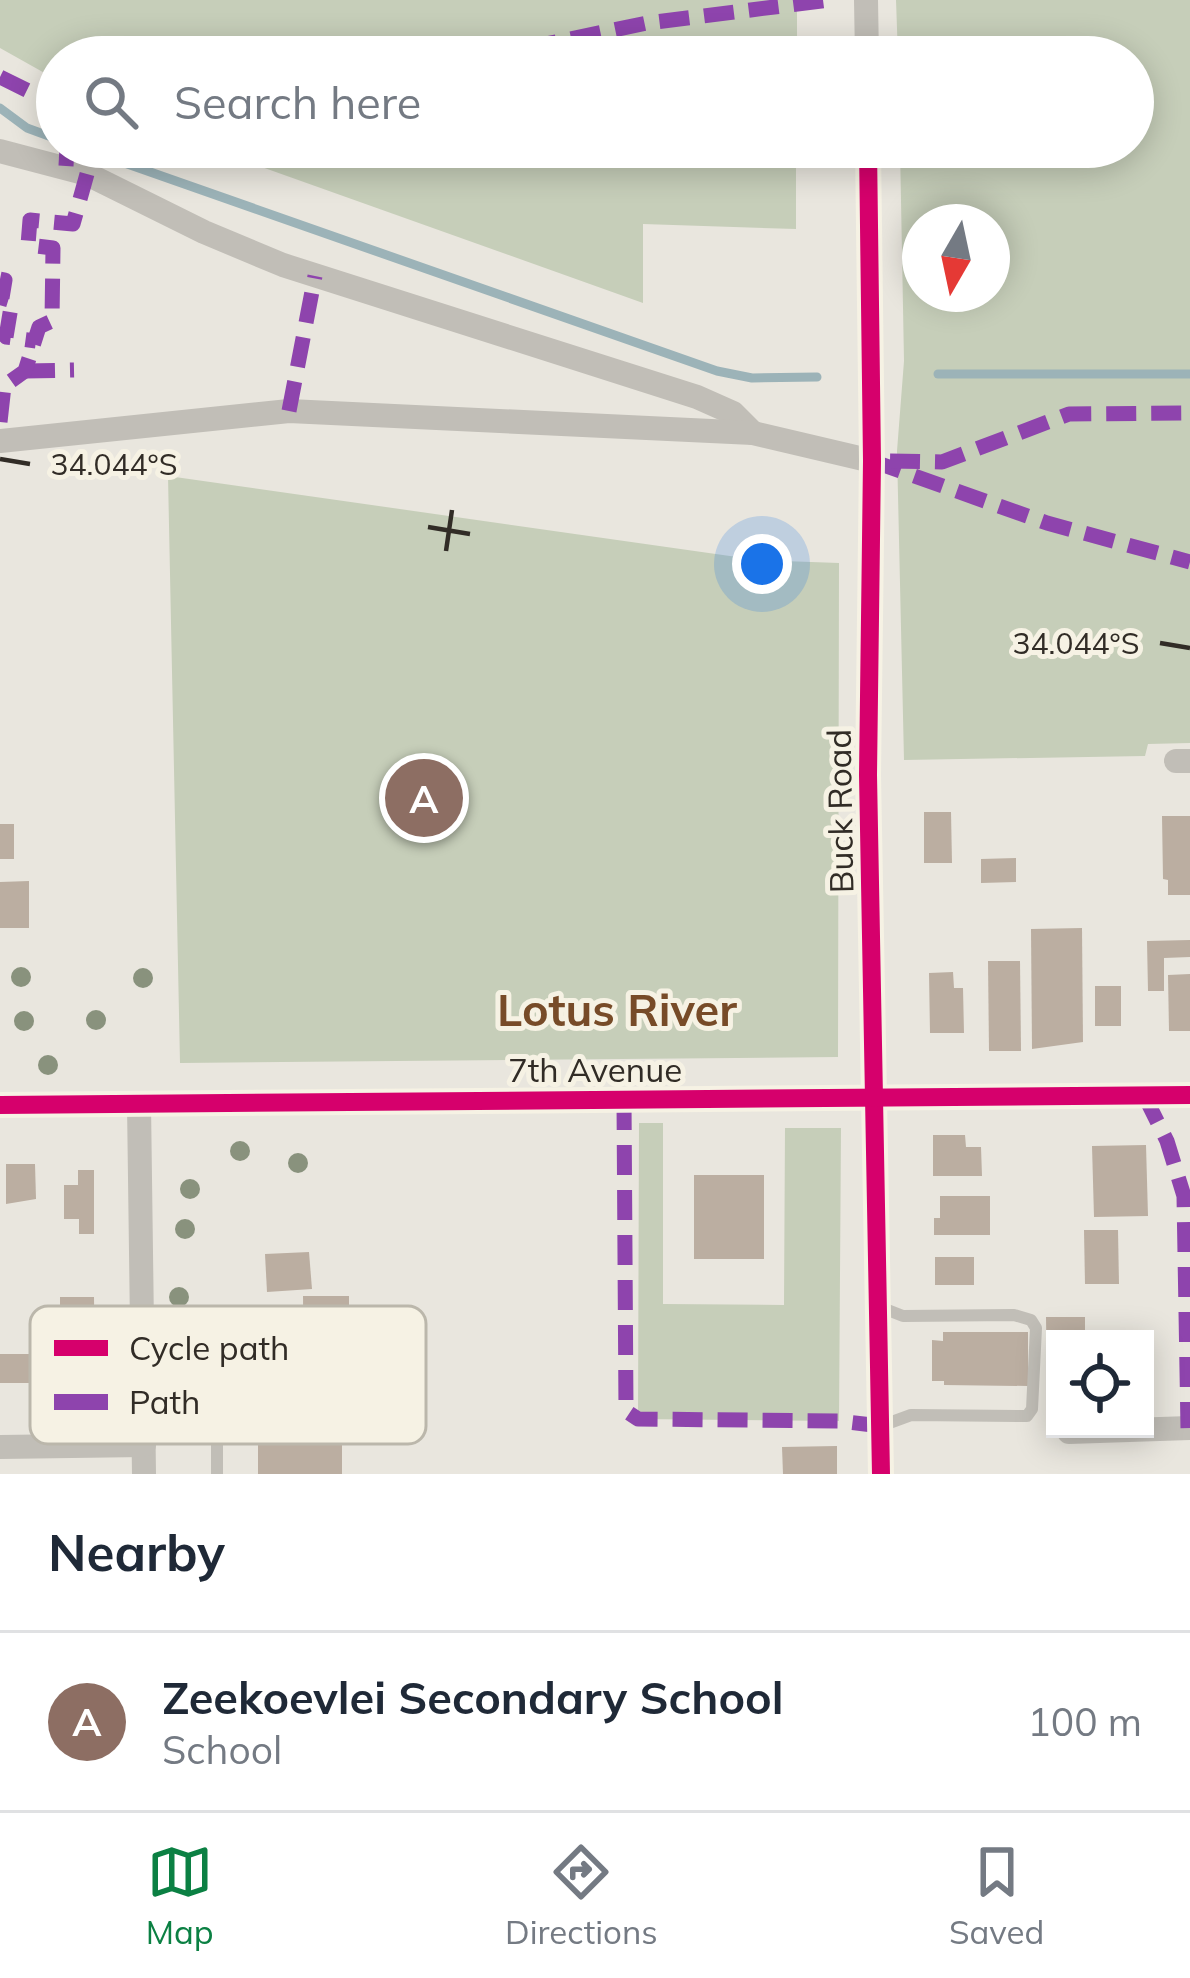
<!DOCTYPE html>
<html lang="en">
<head>
<meta charset="utf-8">
<style>
	body { margin:0; font-family:Mulish,sans-serif; background:#f6f6f7; color:#1f2937 }
	.controls { position:absolute; right:36px; bottom:36px; display:grid; overflow:hidden; border-radius:0px; box-shadow:0 6px 30px #0003 }
	.controls button { width:108px; height:108px; display:grid; place-items:center; padding:0; border:0; border-bottom:3px solid #e0e1e3; background:#fff; color:#1f2937; font:60px sans-serif }
	.compass { position:absolute; left:902px; top:204px; width:108px; height:108px; border-radius:50%; background:#fff; box-shadow:0 6px 30px #0003; rotate:189deg }
	.you { position:absolute; left:762px; top:564px; width:42px; height:42px; margin:-30px; border:9px solid #fff; border-radius:50%; background:#1a73e8; box-shadow:0 0 0 18px #1a73e833 }
	.badge { display:grid; place-items:center; width:78px; height:78px; border-radius:50%; background:#0b8043; color:#fff; font-size:39px; font-weight:700 }
	.pin { position:absolute; translate:-50% -50%; border:6px solid #fff; box-shadow:0 3px 12px #0006 }
	.list { margin:0; padding:0; list-style:none }
	h2 { display:flex; justify-content:space-between; align-items:center; height:156px; margin:0; padding:0 48px; font-size:51px }
	h2 small { font-size:39px; font-weight:400; color:#747a83 }
	.list li { display:grid; grid-template-columns:78px 1fr auto; gap:36px; align-items:center; box-sizing:border-box; height:180px; padding:0 48px; border-top:3px solid #e0e1e3 }
	.list b { display:block; font-size:45px; white-space:nowrap }
	.list p { margin:0; font-size:39px; white-space:nowrap; color:#747a83 }
	.list em { font-size:39px; font-style:normal; color:#747a83 }
	.icon { flex:none; width:66px; height:66px; fill:none; stroke:currentColor; stroke-width:2; stroke-linecap:round; stroke-linejoin:round }
	.map { position:relative; flex:none; width:1190px; height:1474px; overflow:hidden }
	.search { position:absolute; background:#fff; box-shadow:0 6px 30px #0003; left:36px; right:36px; top:36px; height:132px; display:flex; align-items:center; gap:30px; box-sizing:border-box; padding:0 42px; border-radius:66px; color:#747a83; font-size:45px }
	.sheet { height:336px; background:#fff }
	nav { display:flex; justify-content:space-around; align-items:center; box-sizing:border-box; height:168px; border-top:3px solid #e0e1e3; background:#fff; font-size:33px; color:#747a83 }
	nav a { display:grid; justify-items:center; gap:6px }
	nav .on { color:#0b8043 }
	.map>svg:first-child { display:block }
</style>
</head>
<body>
<div class="map">
<svg width="1190" height="1474" viewBox="0 0 1190 1474">
	<rect width="100%" height="100%" fill="#e9e6de"/>
	<g fill="#c6ceb9" fill-rule="evenodd">
		<polygon points="0,0 797,0 797,57 57,57 57,80 0,48"/>
		<path d="M896,0H1190V743L1148,744L1145,756L904,760L897,451L904,361L900,147H1133V57H898ZM992,222V294H920V222Z"/>
		<polygon points="206,147 796,147 796,229 643,224 643,303"/>
		<polygon points="168,476 758,560 839,563 838,1057 180,1063"/>
		<polygon points="639,1123 663,1123 663,1304 784,1305 785,1128 841,1128 839,1421 638,1419"/>
	</g>
	<g fill="none" stroke-linecap="round" stroke-linejoin="round">
		<g stroke="#9cb3b8" stroke-width="9">
			<polyline points="0,108 27,128 57,139"/>
			<polyline points="79,147 717,371 752,378 817,377"/>
			<polyline points="938,374 1190,374"/>
		</g>
	</g>
	<g fill="#bbaea1">
		<polygon points="924,812 951,812 952,863 924,863"/>
		<polygon points="1162,816 1190,816 1190,895 1168,895 1168,880 1163,879"/>
		<rect x="0" y="824" width="14" height="35"/>
		<polygon points="1016,858 1016,882 981,883 981,859"/>
		<polygon points="29,881 29,928 0,928 0,882"/>
		<polygon points="1082,928 1083,1042 1032,1049 1031,929"/>
		<polygon points="1190,940 1190,957 1164,958 1164,991 1148,991 1147,941"/>
		<polygon points="988,961 1020,961 1021,1051 989,1051"/>
		<polygon points="953,972 954,988 963,988 964,1033 930,1033 929,973"/>
		<polygon points="1190,974 1190,1031 1169,1031 1168,975"/>
		<rect x="1095" y="986" width="26" height="40"/>
		<polygon points="933,1135 965,1135 966,1147 981,1147 982,1176 933,1176"/>
		<polygon points="1146,1145 1148,1216 1094,1217 1092,1146"/>
		<polygon points="6,1164 35,1164 36,1199 6,1204"/>
		<polygon points="78,1170 94,1170 94,1234 79,1234 79,1219 64,1219 64,1185 78,1185"/>
		<rect x="694" y="1175" width="70" height="84"/>
		<polygon points="940,1196 990,1196 990,1235 934,1235 934,1218 940,1218"/>
		<polygon points="1084,1230 1118,1230 1119,1284 1085,1284"/>
		<polygon points="309,1252 312,1289 267,1292 265,1254"/>
		<rect x="935" y="1257" width="39" height="28"/>
		<polygon points="303,1296 349,1296 349,1384 304,1384"/>
		<polygon points="60,1297 94,1297 95,1389 66,1389 66,1327 60,1327"/>
		<polygon points="1046,1317 1085,1317 1085,1339 1055,1339 1055,1386 1047,1386"/>
		<polygon points="943,1332 1028,1332 1028,1386 944,1385 944,1381 932,1381 932,1340 943,1341"/>
		<rect x="0" y="1354" width="37" height="29"/>
		<rect x="258" y="1431" width="84" height="43"/>
		<polygon points="837,1446 837,1474 783,1474 782,1447"/>
	</g>
	<g fill="none" stroke-linecap="round" stroke-linejoin="round">
		<g stroke="#c1beb7" stroke-width="12">
			<polyline points="880,1307 903,1316 1014,1315 1031,1320 1036,1328 1032,1409 1027,1416 911,1415 881,1426"/>
			<polyline points="144,1413 209,1414 217,1429 217,1474"/>
		</g>
		<g stroke="#c1beb7" stroke-width="24">
			<polyline points="866,0 867,57"/>
			<polyline points="868,147 872,461 868,775 881,1474"/>
			<polyline points="0,151 87,174 204,232 283,265 697,397 733,413 753,433"/>
			<polyline points="0,441 289,411 753,433 872,461"/>
			<polyline points="1176,761 1190,761"/>
			<polyline points="139,1104 144,1474"/>
			<polyline points="0,1105 1190,1095"/>
			<polyline points="1069,1432 1190,1428"/>
			<polyline points="0,1447 144,1445"/>
		</g>
		<g stroke="#8e44ad" stroke-width="15" stroke-dasharray="30 15" stroke-linecap="butt">
			<polyline points="483,57 647,23 830,0"/>
			<polyline points="0,77 57,105"/>
			<polyline points="66,166 67,147"/>
			<polyline points="0,279 5,280 2,298 12,301 6,337 36,341"/>
			<polyline points="25,371 74,370"/>
			<polyline points="289,411 315,276"/>
			<polyline points="0,422 4,386 25,371 39,327 52,321 53,248 28,245 30,220 73,224 87,174"/>
			<polyline points="872,461 1047,523 1190,562"/>
			<polyline points="890,461 942,462 1069,414 1190,413"/>
			<polyline points="1144,1095 1167,1141 1184,1196 1188,1428"/>
			<polyline points="624,1100 626,1411 638,1419 839,1421 881,1426"/>
		</g>
		<g stroke="#f6f2e4" stroke-width="26">
			<g id="cycleway">
				<polyline points="868,147 872,461 868,775 881,1474"/>
				<polyline points="0,1105 1190,1095"/>
			</g>
		</g>
		<use href="#cycleway" stroke="#d6006c" stroke-width="18"/>
	</g>
	<g fill="#89927d">
		<circle cx="21" cy="977" r="10"/>
		<circle cx="143" cy="978" r="10"/>
		<circle cx="96" cy="1020" r="10"/>
		<circle cx="24" cy="1021" r="10"/>
		<circle cx="48" cy="1065" r="10"/>
		<circle cx="240" cy="1151" r="10"/>
		<circle cx="298" cy="1163" r="10"/>
		<circle cx="190" cy="1189" r="10"/>
		<circle cx="185" cy="1229" r="10"/>
		<circle cx="179" cy="1297" r="10"/>
	</g>
	<path fill="none" stroke="#312c26" stroke-width="4.5" d="M0,459L30,464M428,527L470,534M446,551L452,510M1160,643L1190,648"/>
	<g text-anchor="middle" stroke-width="10" stroke-linejoin="round" paint-order="stroke">
		<g font-size="33" fill="#312c26" stroke="#f6f2e4">
			<text transform="translate(840 811) rotate(-91)" y="12">Buck Road</text>
			<text x="595" y="1082">7th Avenue</text>
		</g>
		<g font-size="45" font-weight="bold" fill="#774b28" stroke="#f6f2e4">
			<text x="617" y="1026">Lotus River</text>
		</g>
	</g>
	<rect x="30" y="1306" width="396" height="138" rx="18" fill="#f6f2e4" stroke="#bbb7ab" stroke-width="3"/>
	<rect x="54" y="1340" width="54" height="16" fill="#d6006c"/>
	<rect x="54" y="1394" width="54" height="16" fill="#8e44ad"/>
	<g font-size="33" fill="#312c26">
		<text x="129" y="1360">Cycle path</text>
		<text x="129" y="1414">Path</text>
	</g>
	<g font-size="30" text-anchor="middle" fill="#312c26" stroke="#f6f2e4" stroke-width="10" stroke-linejoin="round" paint-order="stroke">
		<text x="114" y="475">34.044°S</text>
		<text x="1076" y="654">34.044°S</text>
	</g>
</svg>
<div class="controls">
<button><svg class="icon" aria-label="locate" viewBox="0 0 24 24"><circle cx="12" cy="12" r="6"/><path d="M12 2v4M12 18v4M2 12h4M18 12h4"/></svg></button>
</div>
<svg class="compass" viewBox="-18 -18 36 36"><path d="M0-13l5 13h-10z" fill="#e53935"/><path d="M0 13l5-13h-10z" fill="#747a83"/></svg>
<div class="you"></div>
<div class="pin badge" style="left:424px;top:798px;background:#8d6e63">A</div>
<div class="search"><svg class="icon" aria-label="search" viewBox="0 0 24 24"><circle cx="10" cy="10" r="6"/><path d="M15 15l6 6"/></svg>Search here</div>
</div>
<section class="sheet">
<h2>Nearby<small></small></h2>
<ul class="list">
<li><span class="badge" style="background:#8d6e63">A</span><div><b>Zeekoevlei Secondary School</b><p>School</p></div><em>100 m</em></li>
</ul>
</section>
<nav>
<a class="on"><svg class="icon" aria-label="map" viewBox="0 0 24 24"><path d="M3 6l6-2 6 2 6-2v14l-6 2-6-2-6 2zM9 4v14M15 6v14"/></svg>Map</a>
<a><svg class="icon" aria-label="directions" viewBox="0 0 24 24"><path d="M12 3l9 9-9 9-9-9zM9 14v-3h6M13 9l2 2-2 2"/></svg>Directions</a>
<a><svg class="icon" aria-label="saved" viewBox="0 0 24 24"><path d="M7 4h10v16l-5-4-5 4z"/></svg>Saved</a>
</nav>
</body>
</html>
